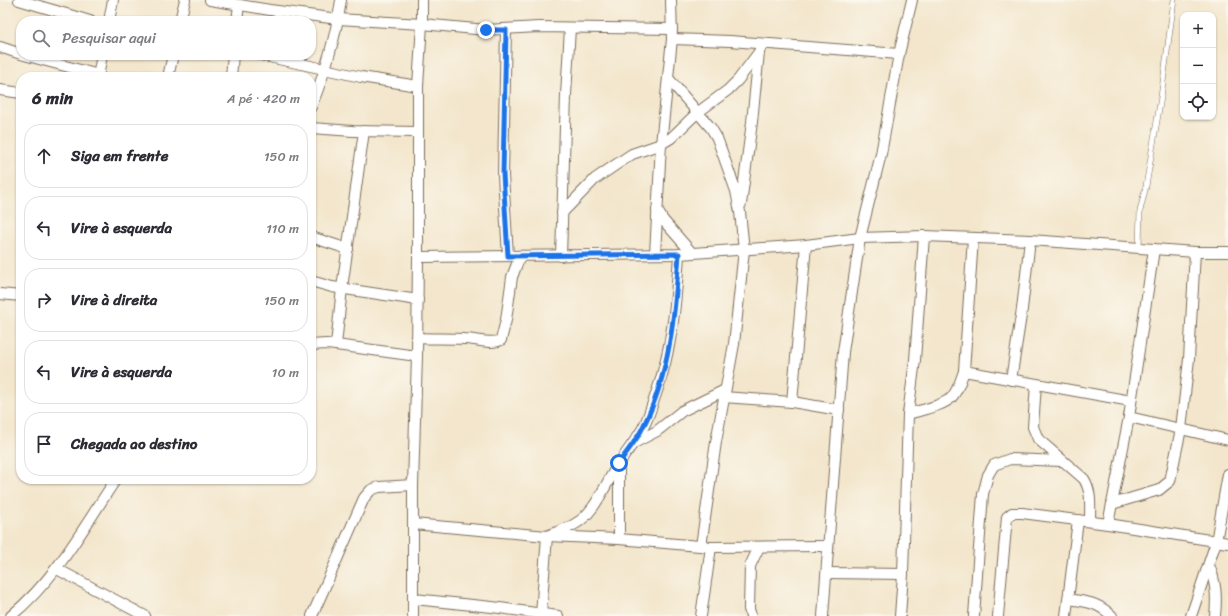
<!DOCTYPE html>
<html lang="pt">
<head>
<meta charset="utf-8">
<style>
	body { margin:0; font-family:Sriracha,sans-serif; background:#f2f2f3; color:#2b2b33 }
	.controls { position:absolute; right:12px; top:12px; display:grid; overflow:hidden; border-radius:8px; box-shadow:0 1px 3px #0004 }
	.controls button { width:36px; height:36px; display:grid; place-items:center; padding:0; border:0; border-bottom:1px solid #e1e1e2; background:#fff; color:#2b2b33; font:20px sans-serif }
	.stop { position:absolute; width:12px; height:12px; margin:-9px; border:3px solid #1a73e8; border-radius:50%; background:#fff }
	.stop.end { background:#1a73e8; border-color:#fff; box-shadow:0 1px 4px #0008 }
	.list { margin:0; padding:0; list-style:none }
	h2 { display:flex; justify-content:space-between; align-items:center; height:52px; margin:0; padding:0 16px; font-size:17px }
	h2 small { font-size:13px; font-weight:400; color:#7c7c81 }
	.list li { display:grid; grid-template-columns:26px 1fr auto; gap:12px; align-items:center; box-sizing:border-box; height:64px; margin:0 8px 8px; padding:0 8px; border:1px solid #e1e1e2; border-radius:16px }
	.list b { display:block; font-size:15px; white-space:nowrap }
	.list em { font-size:13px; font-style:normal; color:#7c7c81 }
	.icon { flex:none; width:22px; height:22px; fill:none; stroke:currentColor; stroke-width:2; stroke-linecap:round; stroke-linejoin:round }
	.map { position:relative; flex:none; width:1228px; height:616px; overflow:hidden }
	.search { position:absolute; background:#fff; box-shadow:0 1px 3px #0004; left:16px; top:16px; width:300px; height:44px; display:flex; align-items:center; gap:10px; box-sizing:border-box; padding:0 14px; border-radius:16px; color:#7c7c81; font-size:15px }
	.panel { position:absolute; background:#fff; box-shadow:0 1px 3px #0004; left:16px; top:72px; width:300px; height:412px; border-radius:16px }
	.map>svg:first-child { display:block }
</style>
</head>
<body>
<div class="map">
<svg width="1228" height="616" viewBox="0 0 1228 616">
	<rect width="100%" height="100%" fill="#fbf7ec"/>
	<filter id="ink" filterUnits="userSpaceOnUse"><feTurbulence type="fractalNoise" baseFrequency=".025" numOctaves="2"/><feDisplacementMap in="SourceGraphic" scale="8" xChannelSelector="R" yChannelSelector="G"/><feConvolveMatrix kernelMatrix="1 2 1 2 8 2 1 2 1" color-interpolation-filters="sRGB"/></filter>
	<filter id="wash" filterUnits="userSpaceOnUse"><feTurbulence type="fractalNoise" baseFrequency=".012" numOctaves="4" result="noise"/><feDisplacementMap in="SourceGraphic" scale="16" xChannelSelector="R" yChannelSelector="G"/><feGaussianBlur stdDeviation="0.9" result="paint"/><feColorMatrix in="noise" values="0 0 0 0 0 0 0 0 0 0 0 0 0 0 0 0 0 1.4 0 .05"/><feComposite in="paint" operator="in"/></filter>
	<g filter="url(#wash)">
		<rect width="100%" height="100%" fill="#f3e6cc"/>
	</g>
	<g filter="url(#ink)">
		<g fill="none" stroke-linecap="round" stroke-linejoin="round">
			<g stroke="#7b6c5b" stroke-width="6">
				<polyline id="service" points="1139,248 1140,211 1146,186 1161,97 1174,0"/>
			</g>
			<g stroke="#7b6c5b" stroke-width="12">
				<g id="minor">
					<polyline points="19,0 90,21"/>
					<polyline points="210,0 270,10 338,19 422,24 486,30 538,27 672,29"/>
					<polyline points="109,21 113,0"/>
					<polyline points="180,21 185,0"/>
					<polyline points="237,21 239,5"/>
					<polyline points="506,29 503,175 508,256"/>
					<polyline points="672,39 730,41 899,54"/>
					<polyline points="0,47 21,54"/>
					<polyline points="24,55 99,75"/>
					<polyline points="260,55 361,77 418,86"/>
					<polyline points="98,77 102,55"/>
					<polyline points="168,77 173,55"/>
					<polyline points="231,77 233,55"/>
					<polyline points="668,78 711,128 717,138 736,191 740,212 744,250 734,344 716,442 701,546"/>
					<polyline points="0,90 21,93"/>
					<path d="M311,107C325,73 336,36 341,0"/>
					<polyline points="311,128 353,131 418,132"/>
					<polyline points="741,204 752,122 759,52"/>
					<polyline points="657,210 663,220 692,253"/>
					<polyline points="562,213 595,179 614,166 632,154 661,144 671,138 697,113 728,90 738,80 759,52 762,44"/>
					<polyline points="311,237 348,249"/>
					<polyline points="655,254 661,144 672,39 671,0"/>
					<polyline points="561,256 566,95 570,28"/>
					<polyline points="418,257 679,254 806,245 860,238 924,236 1030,240 1195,252 1228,252"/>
					<polyline points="311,281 332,287 418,300"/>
					<polyline points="0,294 21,296"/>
					<path d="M417,338C433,339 448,338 464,339C475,339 491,345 501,340L506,320L512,277L520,256"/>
					<polyline points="311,345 326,344 336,345 417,356"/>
					<polyline points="336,345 342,288 364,131"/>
					<polyline points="964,371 1131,401"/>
					<polyline points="1011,380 1022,309 1030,240"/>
					<path d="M1036,384L1033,427L1038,439L1084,479C1092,492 1090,506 1090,521"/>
					<polyline points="723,397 792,402 839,410"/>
					<polyline points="792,402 806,245"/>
					<path d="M908,414C920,410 944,406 952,397C958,390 961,380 964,371L973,238"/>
					<polyline points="1129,417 1228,440"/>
					<polyline points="634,443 657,431 682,411 725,390"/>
					<polyline points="1112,504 1159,490 1170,481 1181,429 1189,359 1195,252"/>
					<polyline points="413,524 547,536 619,539 711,547 828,546"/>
					<polyline points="1108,524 1129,417 1154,249"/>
					<polyline points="619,539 619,463"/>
					<path d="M1209,565C1216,583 1217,596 1215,616"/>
					<polyline points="57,569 145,616"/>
					<polyline points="827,573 903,574"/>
					<polyline points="414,599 492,607 558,616"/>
					<path d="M1068,599C1087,602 1097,602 1112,616"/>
					<path d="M541,614L547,536C556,532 567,529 575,524C595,513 604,486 616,468C624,455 635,442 643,428C648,419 651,408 655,397C672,350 676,304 679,254"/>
					<path d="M11,616C56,579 84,527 116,479"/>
					<polyline points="312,616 364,498 371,490 379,487 413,485"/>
					<polyline points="413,616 413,485 417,356 418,257 418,86 422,24 422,0"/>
					<polyline points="701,616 711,547"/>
					<polyline points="751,616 749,609 750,566 759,547"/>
					<polyline points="823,616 843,352 860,238 881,154 899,54 912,0"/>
					<polyline points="900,616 903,574 908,414 915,360 924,236"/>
					<polyline points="974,616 983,494 988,475 994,465 1010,459 1062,461"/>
					<polyline points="998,616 1007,517 1012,513 1022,513 1108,524 1228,543"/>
					<polyline points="1066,616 1078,520"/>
					<polyline points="1191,616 1216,542 1228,474"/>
				</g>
			</g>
			<use href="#service" stroke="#fff" stroke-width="5"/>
			<use href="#minor" stroke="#fff" stroke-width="10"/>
		</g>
	</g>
	<g fill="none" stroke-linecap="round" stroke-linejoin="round" filter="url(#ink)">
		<path stroke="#1a73e8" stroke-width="5" d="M486,30H506L503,174L508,256L679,254C675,313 670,374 643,427C637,440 627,451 619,463"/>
	</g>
</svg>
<div class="controls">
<button>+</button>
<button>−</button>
<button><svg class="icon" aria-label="locate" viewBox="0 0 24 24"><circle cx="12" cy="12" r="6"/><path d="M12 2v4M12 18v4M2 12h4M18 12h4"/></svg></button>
</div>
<div class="stop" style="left:619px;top:463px"></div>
<div class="stop end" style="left:486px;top:30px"></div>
<div class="search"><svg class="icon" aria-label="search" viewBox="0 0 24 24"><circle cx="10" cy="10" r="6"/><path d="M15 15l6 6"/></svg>Pesquisar aqui</div>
<section class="panel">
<h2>6 min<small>A pé · 420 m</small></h2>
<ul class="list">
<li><svg class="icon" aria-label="ahead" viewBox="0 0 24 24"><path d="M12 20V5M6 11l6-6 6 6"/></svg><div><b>Siga em frente</b></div><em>150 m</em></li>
<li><svg class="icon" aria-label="left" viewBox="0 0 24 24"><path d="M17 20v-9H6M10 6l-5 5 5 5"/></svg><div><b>Vire à esquerda</b></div><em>110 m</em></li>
<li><svg class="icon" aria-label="right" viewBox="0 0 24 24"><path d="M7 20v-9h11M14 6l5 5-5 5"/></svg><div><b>Vire à direita</b></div><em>150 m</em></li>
<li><svg class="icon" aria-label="left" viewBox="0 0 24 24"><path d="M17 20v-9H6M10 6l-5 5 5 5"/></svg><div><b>Vire à esquerda</b></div><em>10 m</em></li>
<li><svg class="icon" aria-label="arrive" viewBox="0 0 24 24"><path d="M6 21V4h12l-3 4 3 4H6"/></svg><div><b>Chegada ao destino</b></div></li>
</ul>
</section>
</div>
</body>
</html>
